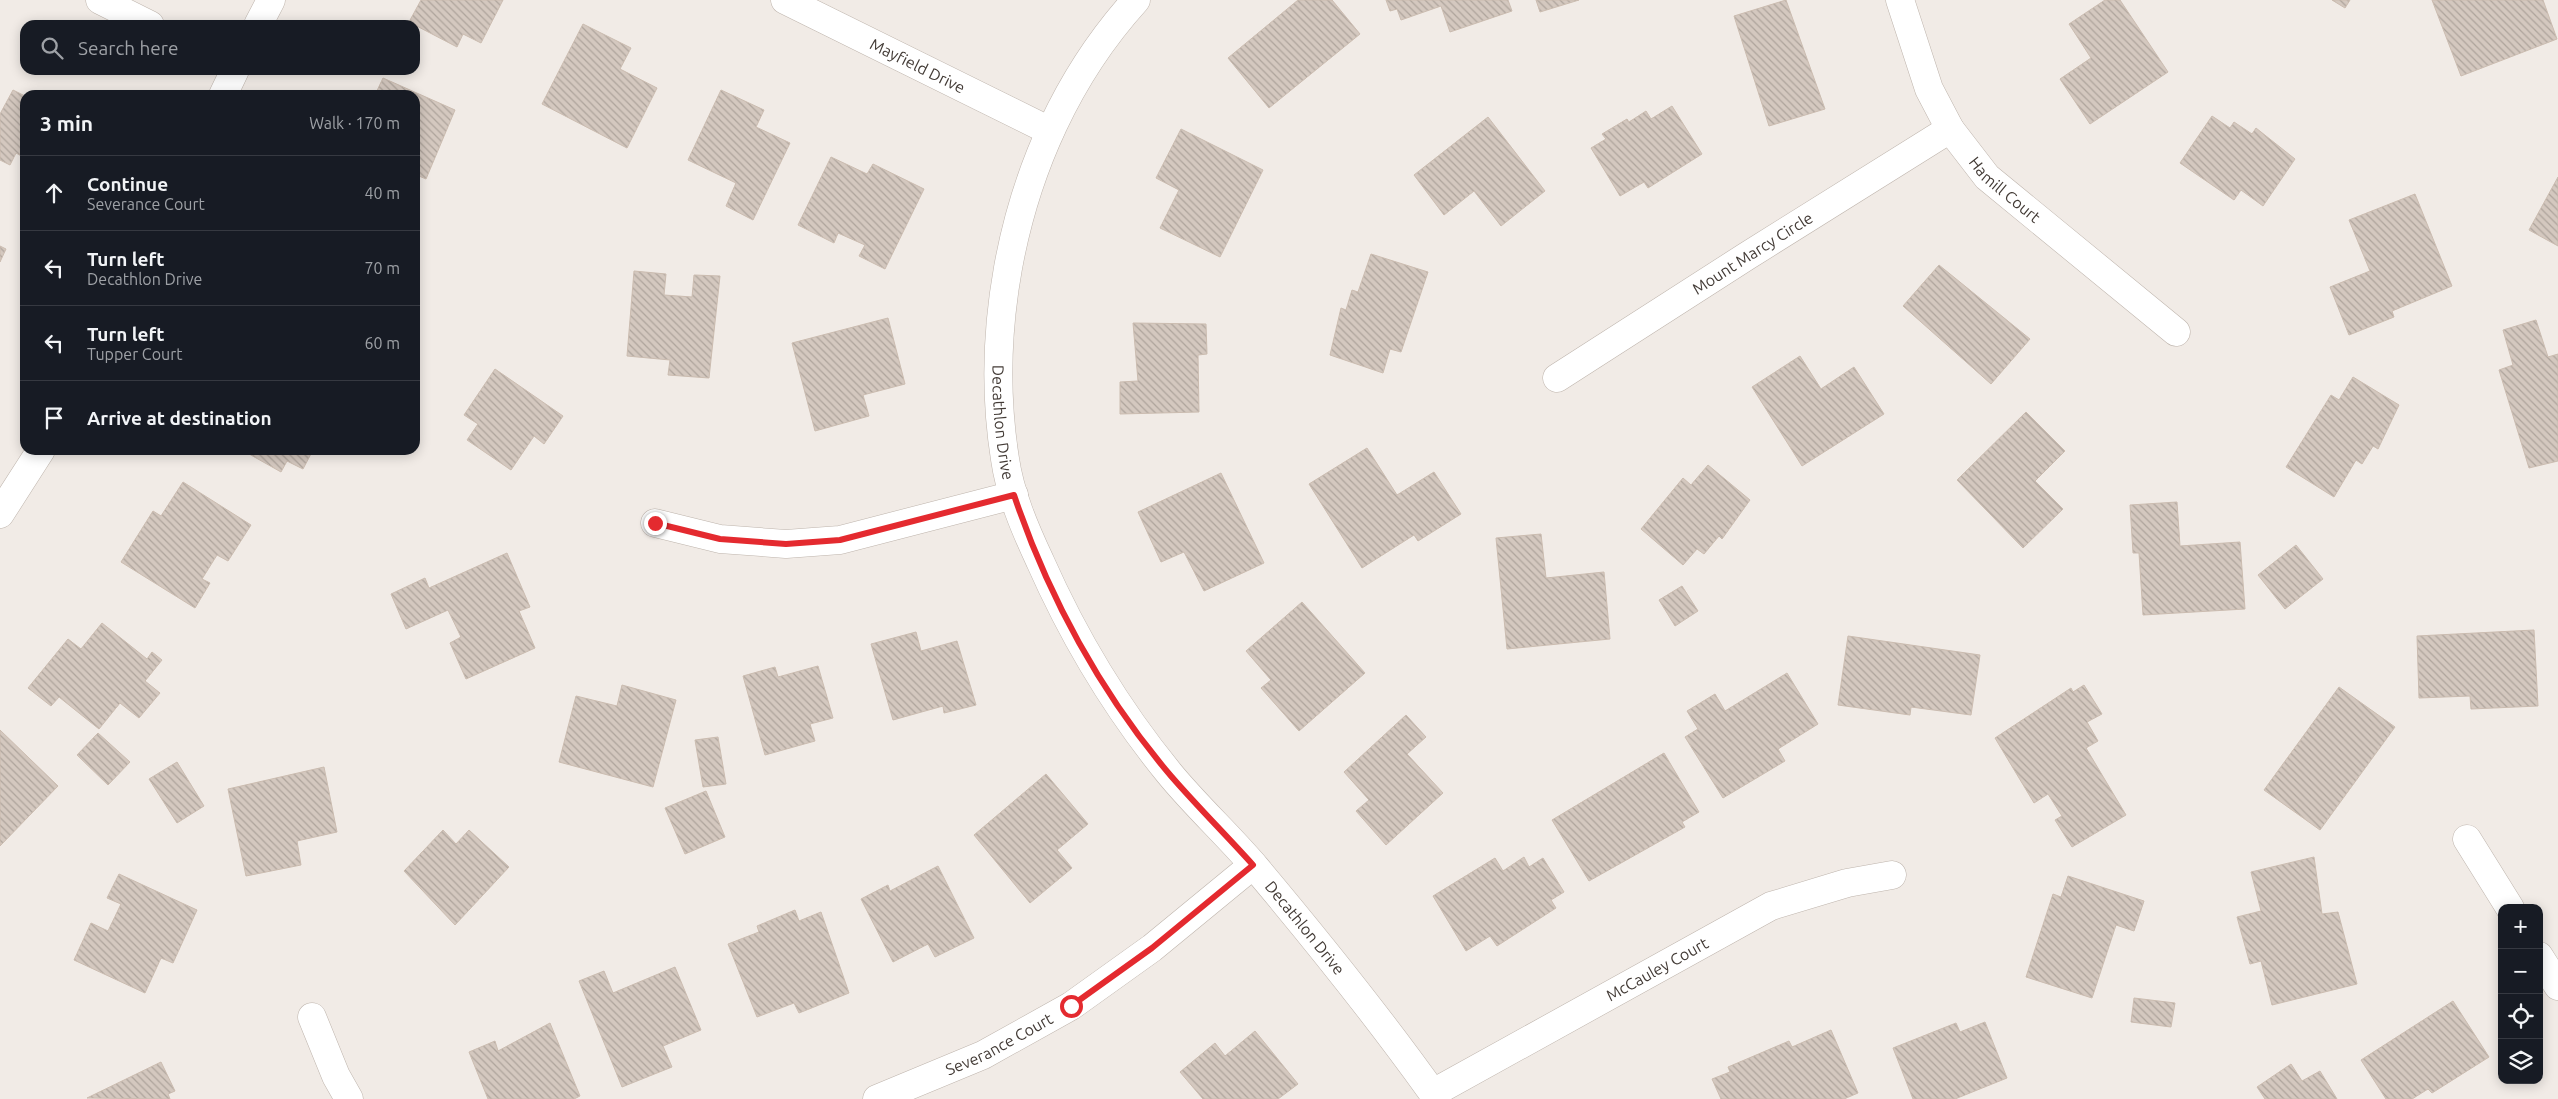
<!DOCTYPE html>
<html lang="en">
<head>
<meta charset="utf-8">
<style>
	body { margin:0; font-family:Ubuntu,sans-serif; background:#20242c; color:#f1f3f6 }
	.controls { position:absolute; right:15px; bottom:15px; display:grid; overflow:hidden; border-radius:10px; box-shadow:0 2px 12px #0003 }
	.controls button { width:45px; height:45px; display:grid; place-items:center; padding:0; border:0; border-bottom:1px solid #363941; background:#171b24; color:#f1f3f6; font:25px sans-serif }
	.stop { position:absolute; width:15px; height:15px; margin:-11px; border:4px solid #e42a2f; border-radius:50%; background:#fff }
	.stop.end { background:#e42a2f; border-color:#fff; box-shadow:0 1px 5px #0008 }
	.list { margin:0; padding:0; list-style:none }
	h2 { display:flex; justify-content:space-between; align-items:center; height:65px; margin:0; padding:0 20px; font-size:21px }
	h2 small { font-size:16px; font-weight:400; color:#9ea1a6 }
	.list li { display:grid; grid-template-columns:32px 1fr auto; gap:15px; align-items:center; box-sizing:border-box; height:75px; padding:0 20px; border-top:1px solid #363941 }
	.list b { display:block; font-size:19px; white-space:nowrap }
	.list p { margin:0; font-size:16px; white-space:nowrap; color:#9ea1a6 }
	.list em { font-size:16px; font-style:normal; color:#9ea1a6 }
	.icon { flex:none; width:28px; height:28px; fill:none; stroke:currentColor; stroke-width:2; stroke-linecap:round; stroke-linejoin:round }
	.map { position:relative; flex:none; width:2558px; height:1099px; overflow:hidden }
	.search { position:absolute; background:#171b24; box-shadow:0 2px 12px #0003; left:20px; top:20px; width:400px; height:55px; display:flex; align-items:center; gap:12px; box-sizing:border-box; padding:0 18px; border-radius:15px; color:#9ea1a6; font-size:19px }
	.panel { position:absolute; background:#171b24; box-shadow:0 2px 12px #0003; left:20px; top:90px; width:400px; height:365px; border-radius:15px }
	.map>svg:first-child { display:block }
</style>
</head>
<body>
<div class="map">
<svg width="2558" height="1099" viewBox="0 0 2558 1099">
	<defs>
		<pattern id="building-back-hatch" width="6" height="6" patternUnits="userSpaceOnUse" patternTransform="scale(1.25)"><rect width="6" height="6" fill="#d4c8bf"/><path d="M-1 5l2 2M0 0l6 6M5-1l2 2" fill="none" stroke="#aea49c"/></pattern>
	</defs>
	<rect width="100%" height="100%" fill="#f1ebe6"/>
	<g fill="url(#building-back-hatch)" stroke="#cbbcb0">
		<polygon points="421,0 503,0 481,43 463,34 457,47 409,22"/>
		<polygon points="1298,0 1332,0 1360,34 1269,108 1228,58"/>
		<polygon points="1386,0 1508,0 1512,11 1450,32 1441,6 1401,20 1397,9 1390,11"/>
		<polygon points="1536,0 1579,0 1540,12"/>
		<polygon points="1786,0 1825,109 1769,126 1734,16"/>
		<polygon points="2105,0 2120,0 2168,72 2090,124 2060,79 2091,58 2069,24"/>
		<polygon points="2332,0 2350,0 2345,8"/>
		<polygon points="2432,0 2543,0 2557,39 2461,76"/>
		<polygon points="583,24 631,48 620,69 657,88 627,148 542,104"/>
		<polygon points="383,78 455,110 426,179 419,176 415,185 415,95 375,95"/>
		<polygon points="13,90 25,96 25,158 16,153 10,165 0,160 0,114"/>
		<polygon points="721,90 764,110 756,127 790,143 753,220 726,206 736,183 688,160"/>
		<polygon points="1672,106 1702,154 1648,188 1644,182 1620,196 1591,148 1606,139 1602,134 1627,119 1629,122 1646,111 1651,119"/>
		<polygon points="2212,116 2230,128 2234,122 2252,134 2256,128 2295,159 2263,206 2241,190 2234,200 2180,163"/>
		<polygon points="1488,117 1545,191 1501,226 1474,191 1444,215 1414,175"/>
		<polygon points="1181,129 1263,170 1220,257 1160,228 1179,190 1156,178"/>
		<polygon points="831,157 867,174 873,164 924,189 885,269 859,256 865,245 838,233 834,243 798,225"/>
		<polygon points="2558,177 2558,246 2529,230"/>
		<polygon points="2415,194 2452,286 2392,311 2394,317 2349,335 2330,287 2370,271 2349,220"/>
		<polygon points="0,246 6,249 0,262"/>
		<polygon points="1371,254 1428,272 1401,352 1390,349 1383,373 1330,355 1341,308 1346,310 1352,290 1358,292"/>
		<polygon points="1939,265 2030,339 1991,384 1903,306"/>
		<polygon points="634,271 666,274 664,295 692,297 694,275 720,276 709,378 668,375 670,360 627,356"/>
		<polygon points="888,318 905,384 863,395 869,416 815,431 792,343"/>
		<polygon points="2536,320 2548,357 2558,354 2558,461 2529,468 2499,370 2513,365 2503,330"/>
		<polygon points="1133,323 1206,324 1207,354 1198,355 1199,412 1120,414 1120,382 1138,381"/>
		<polygon points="1800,356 1821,389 1854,367 1884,414 1802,466 1752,387"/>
		<polygon points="495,369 563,416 544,444 534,436 511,470 467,440 478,424 464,415"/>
		<polygon points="2353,377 2399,405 2378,449 2373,446 2362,464 2356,460 2334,497 2286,467 2331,395 2339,400"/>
		<polygon points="2026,412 2065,451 2035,481 2063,509 2023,548 1957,480"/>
		<polygon points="1367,448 1397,495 1434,472 1461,514 1418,541 1414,535 1362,568 1309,484"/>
		<polygon points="242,450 313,450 303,469 287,461 281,472"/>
		<polygon points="1708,465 1750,500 1722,539 1719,536 1704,554 1697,549 1683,565 1641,529 1683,478 1691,485"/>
		<polygon points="1221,473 1264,563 1204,591 1184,552 1161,562 1138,512"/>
		<polygon points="183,482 251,525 228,561 217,555 202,579 210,583 195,608 121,562 153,511 161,516"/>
		<polygon points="2177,502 2180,546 2240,542 2245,609 2143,615 2139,553 2133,553 2130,505"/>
		<polygon points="1541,534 1546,578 1604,572 1610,639 1507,649 1496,538"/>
		<polygon points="2296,545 2323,579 2285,609 2258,575"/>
		<polygon points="507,553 530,607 519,611 535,648 466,679 450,643 461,637 448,610 406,629 391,594 425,578 429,588"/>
		<polygon points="1682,586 1698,611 1675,626 1659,600"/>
		<polygon points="1302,602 1365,673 1299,731 1261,688 1271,680 1246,651"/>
		<polygon points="102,623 147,659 152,652 162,660 145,681 160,693 139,718 120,703 99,729 59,697 51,706 28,688 68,639 81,649"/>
		<polygon points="2534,630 2538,706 2471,709 2470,696 2419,698 2417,636"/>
		<polygon points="916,632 921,651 957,641 976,705 944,713 943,706 893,720 871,644"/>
		<polygon points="1848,636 1980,655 1971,715 1911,707 1910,715 1838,705"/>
		<polygon points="818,666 833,718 810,724 815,741 765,755 743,676 775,667 778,677"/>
		<polygon points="1787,673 1818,724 1778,749 1785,761 1723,798 1685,737 1698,729 1687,711 1715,694 1725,711"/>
		<polygon points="622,685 676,700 653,787 559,762 576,696 617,706"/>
		<polygon points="2084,685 2102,714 2087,722 2098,741 2086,748 2126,815 2072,847 2055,820 2062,816 2048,794 2034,803 1995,738 2071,688 2073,692"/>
		<polygon points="2339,687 2395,727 2320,830 2264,790"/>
		<polygon points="1406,715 1426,737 1407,754 1443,793 1386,845 1356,811 1369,800 1344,772"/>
		<polygon points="0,730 58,786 0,846"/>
		<polygon points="98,733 130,762 108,785 77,755"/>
		<polygon points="718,737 726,784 703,787 695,740"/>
		<polygon points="1664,753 1699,812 1682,822 1685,827 1589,881 1552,820"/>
		<polygon points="177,762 204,806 177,823 149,779"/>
		<polygon points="324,767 337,832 297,841 301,865 246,876 228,789"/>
		<polygon points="1046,774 1088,824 1057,850 1072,868 1030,903 974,835"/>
		<polygon points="706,791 725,837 685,854 665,808"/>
		<polygon points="443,830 456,844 469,830 509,867 455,925 404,871"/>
		<polygon points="1524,857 1529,867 1543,858 1564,892 1551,900 1556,908 1497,946 1490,936 1466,951 1433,896 1495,858 1503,871"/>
		<polygon points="2314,857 2322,914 2338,912 2357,984 2272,1005 2261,961 2250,964 2237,917 2261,911 2251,872"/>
		<polygon points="938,866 974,938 935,957 928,944 893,962 861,899 888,885 890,891"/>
		<polygon points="119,874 197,910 173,963 161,958 145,993 74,960 91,923 108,931 121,904 107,898"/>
		<polygon points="2068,876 2144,901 2134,931 2116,925 2092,998 2026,977 2053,894 2061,897"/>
		<polygon points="795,910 799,921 821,912 849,993 799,1013 794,1003 757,1017 728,944 759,932 757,926"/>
		<polygon points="675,967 701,1030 663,1046 672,1067 622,1087 579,981 604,971 613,993"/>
		<polygon points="2134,998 2175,1003 2171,1027 2131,1022"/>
		<polygon points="2453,1001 2489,1057 2432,1093 2428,1089 2412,1099 2386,1099 2361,1060"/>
		<polygon points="1985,1022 2007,1078 1955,1099 1913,1099 1893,1048 1956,1023 1960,1032"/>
		<polygon points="550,1023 580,1096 574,1099 488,1099 469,1052 495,1041 498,1051"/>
		<polygon points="1831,1030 1858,1093 1844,1099 1721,1099 1712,1079 1730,1072 1728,1067 1789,1041 1792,1047"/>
		<polygon points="1255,1031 1298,1084 1278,1099 1203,1099 1180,1072 1215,1043 1225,1056"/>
		<polygon points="161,1062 175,1091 168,1094 170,1099 87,1098"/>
		<polygon points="2291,1064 2302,1081 2320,1071 2337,1099 2265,1099 2257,1087"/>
	</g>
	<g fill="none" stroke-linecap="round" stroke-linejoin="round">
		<g stroke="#beb4ac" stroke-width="29">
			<g id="minor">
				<polyline points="100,0 150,25"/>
				<path id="s1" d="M785,0L1050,131"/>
				<path id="s2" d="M1136,0C1068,75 1026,169 1008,268C997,329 995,396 1005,459C1010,494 1025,529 1040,561C1074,638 1116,708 1169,773C1196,806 1228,835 1256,868C1319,943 1380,1019 1437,1099"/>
				<path id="s3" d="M1900,0L1929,89L1950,129L1987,177L2176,332"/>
				<polyline points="258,25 271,0"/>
				<polyline points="223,95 235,70"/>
				<path id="s4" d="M1557,378L1747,256L1950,129"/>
				<polyline points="0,514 41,450"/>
				<polyline points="655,523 720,539 786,544 840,540 1014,495"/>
				<polyline points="2467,839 2510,908"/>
				<polyline points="2539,956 2558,986"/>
				<polyline points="312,1017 336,1076 349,1099"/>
				<path id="s5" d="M1433,1093L1771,906L1847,883L1892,875"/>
				<path id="s6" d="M877,1099L983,1055L1071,1006L1152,948L1253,865"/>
			</g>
		</g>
		<use href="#minor" stroke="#fff" stroke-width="28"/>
	</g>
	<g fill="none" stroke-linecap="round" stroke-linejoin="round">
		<path stroke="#e42a2f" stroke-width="6" d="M655,523L720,539L786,544L840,540L1014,495C1048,596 1101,694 1171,776C1197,806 1226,835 1253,865L1152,948L1071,1006"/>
	</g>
	<g text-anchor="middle" stroke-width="5" stroke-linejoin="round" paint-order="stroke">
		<g font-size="16" fill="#433b36" stroke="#fff">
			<text dy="6" stroke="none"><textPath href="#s1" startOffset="148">Mayfield Drive</textPath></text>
			<text dy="6" stroke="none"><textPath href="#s3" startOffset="221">Hamill Court</textPath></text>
			<text dy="6" stroke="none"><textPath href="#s4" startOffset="232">Mount Marcy Circle</textPath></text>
			<text dy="6" stroke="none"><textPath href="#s2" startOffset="456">Decathlon Drive</textPath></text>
			<text dy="6" stroke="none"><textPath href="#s2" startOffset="1056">Decathlon Drive</textPath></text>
			<text dy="6" stroke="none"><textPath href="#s5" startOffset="256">McCauley Court</textPath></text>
			<text dy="6" stroke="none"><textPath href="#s6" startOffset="134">Severance Court</textPath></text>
		</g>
	</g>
</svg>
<div class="controls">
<button>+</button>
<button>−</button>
<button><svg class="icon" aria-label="locate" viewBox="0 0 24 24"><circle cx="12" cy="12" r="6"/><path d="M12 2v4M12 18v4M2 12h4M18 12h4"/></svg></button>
<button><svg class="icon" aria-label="layers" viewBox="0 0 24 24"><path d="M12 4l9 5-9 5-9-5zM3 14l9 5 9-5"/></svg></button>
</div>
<div class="stop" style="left:1071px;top:1006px"></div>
<div class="stop end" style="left:655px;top:523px"></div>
<div class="search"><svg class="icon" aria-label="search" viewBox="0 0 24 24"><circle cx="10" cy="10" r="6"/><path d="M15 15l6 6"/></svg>Search here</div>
<section class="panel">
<h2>3 min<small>Walk · 170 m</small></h2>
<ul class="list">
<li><svg class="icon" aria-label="ahead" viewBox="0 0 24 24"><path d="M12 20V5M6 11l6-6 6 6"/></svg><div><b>Continue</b><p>Severance Court</p></div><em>40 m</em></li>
<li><svg class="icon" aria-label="left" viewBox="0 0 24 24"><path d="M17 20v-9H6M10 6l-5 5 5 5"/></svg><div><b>Turn left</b><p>Decathlon Drive</p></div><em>70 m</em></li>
<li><svg class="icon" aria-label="left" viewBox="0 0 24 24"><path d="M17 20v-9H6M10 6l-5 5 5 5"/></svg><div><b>Turn left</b><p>Tupper Court</p></div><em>60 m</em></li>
<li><svg class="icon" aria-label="arrive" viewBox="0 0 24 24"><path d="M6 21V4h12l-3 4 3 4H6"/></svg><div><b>Arrive at destination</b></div></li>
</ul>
</section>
</div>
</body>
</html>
